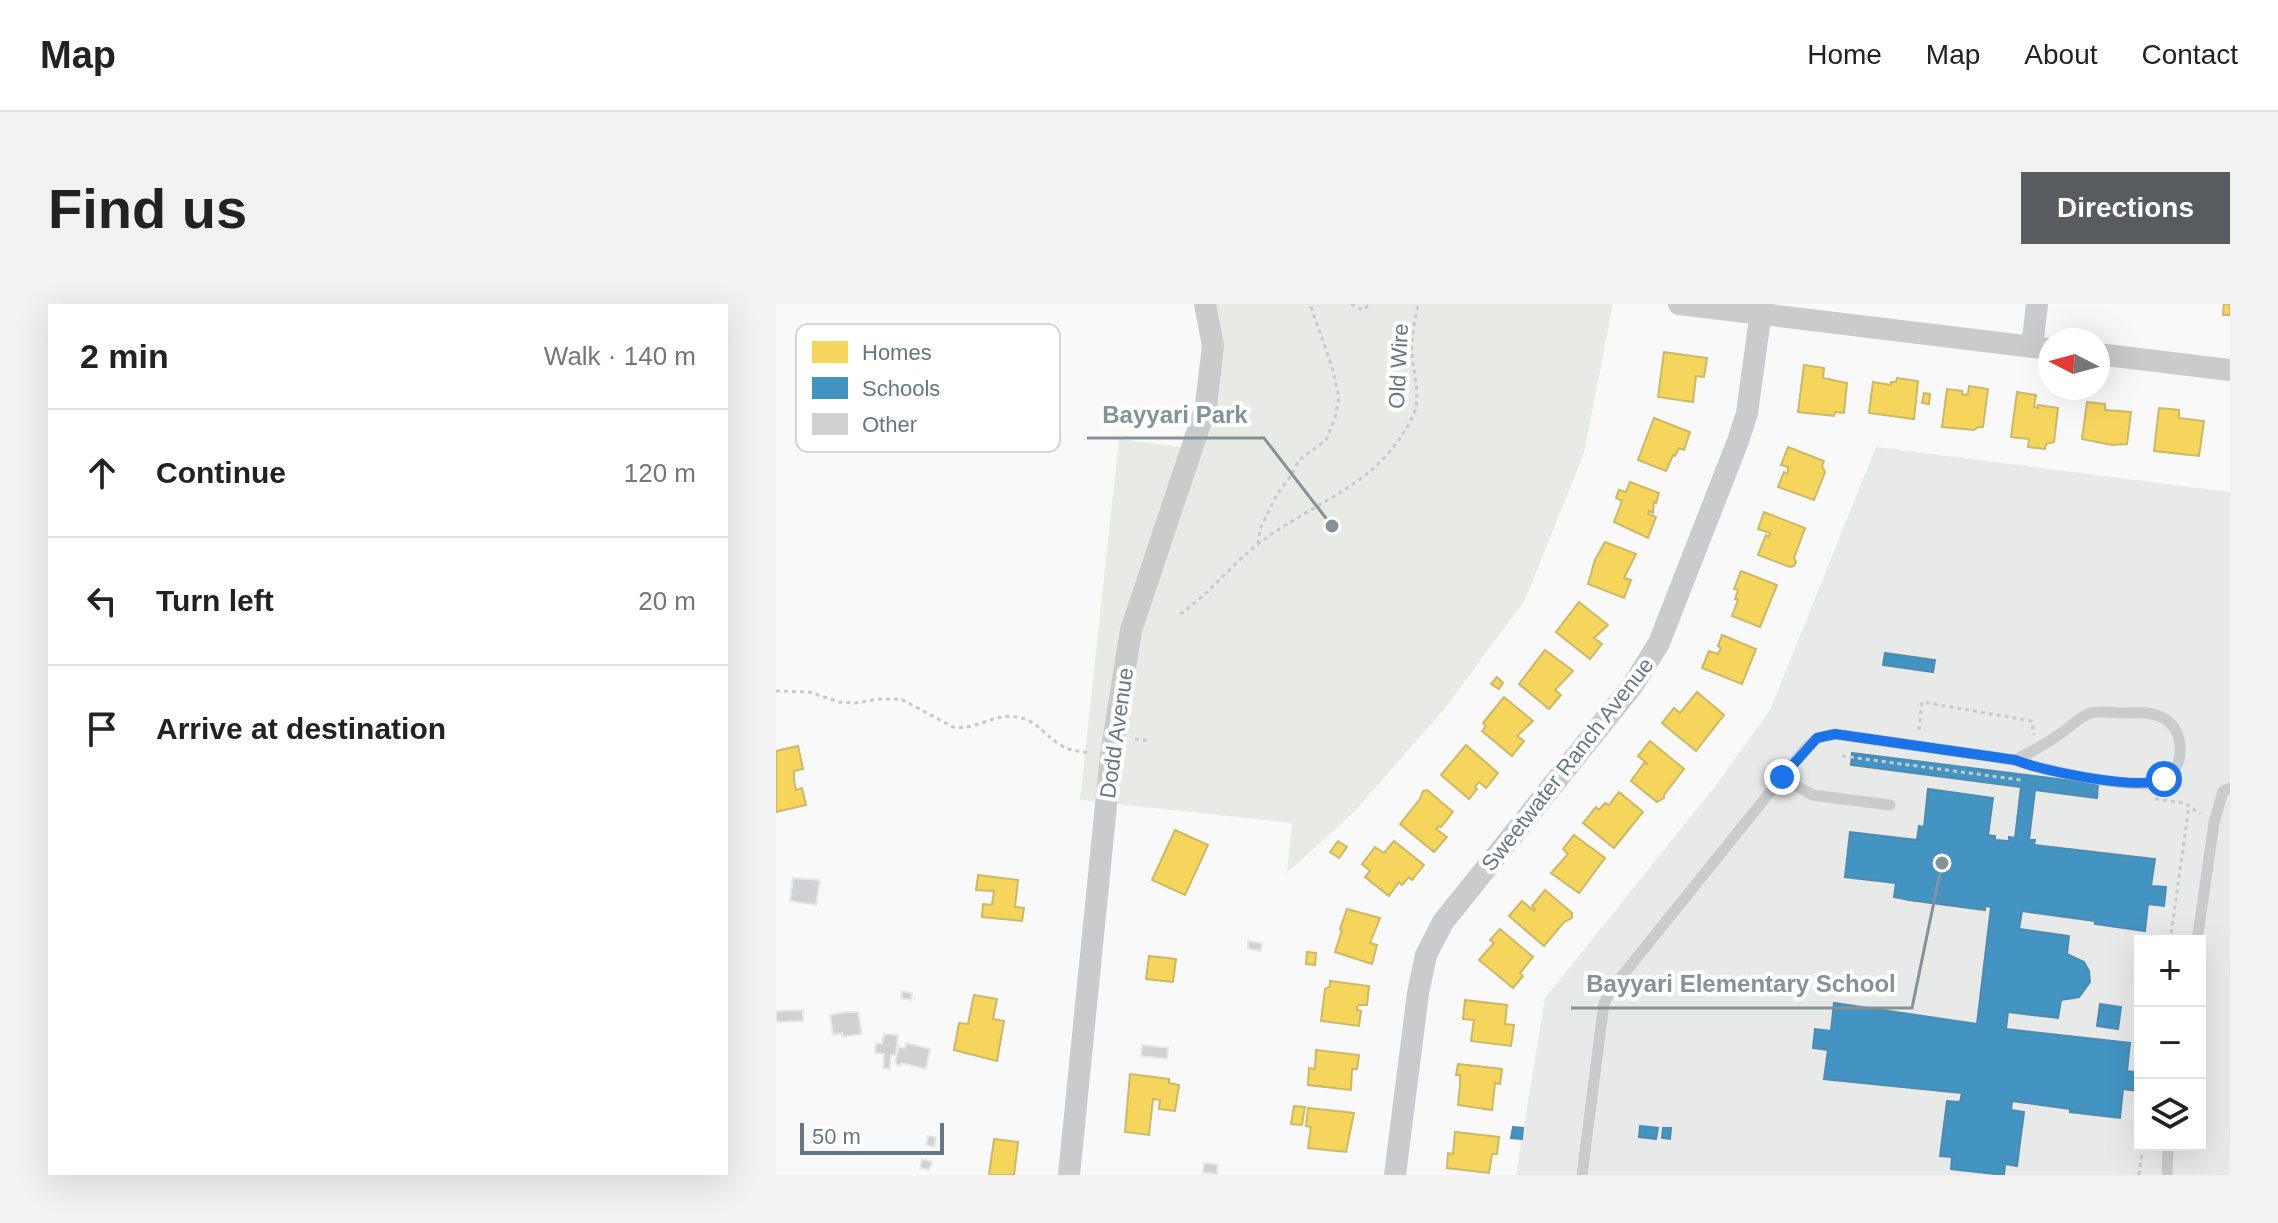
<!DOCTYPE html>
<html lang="en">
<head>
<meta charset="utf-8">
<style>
	body { margin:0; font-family:Arial,sans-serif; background:#f2f2f2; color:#222 }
	.controls { position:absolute; right:24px; bottom:24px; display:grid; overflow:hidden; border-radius:0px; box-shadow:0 8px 32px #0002 }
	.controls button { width:72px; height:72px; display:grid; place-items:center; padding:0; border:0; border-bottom:2px solid #e0e0e0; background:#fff; color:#222; font:40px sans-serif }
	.compass { position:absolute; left:1262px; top:24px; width:72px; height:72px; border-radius:50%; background:#fff; box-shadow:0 8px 32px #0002; rotate:276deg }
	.scale { position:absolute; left:24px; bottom:20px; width:144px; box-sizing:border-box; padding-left:8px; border:4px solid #667781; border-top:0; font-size:22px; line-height:28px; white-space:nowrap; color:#667781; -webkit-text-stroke:6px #fff; paint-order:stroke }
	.stop { position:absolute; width:24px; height:24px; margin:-18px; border:6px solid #1a73e8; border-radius:50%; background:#fff }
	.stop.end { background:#1a73e8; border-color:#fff; box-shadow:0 2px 8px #0008 }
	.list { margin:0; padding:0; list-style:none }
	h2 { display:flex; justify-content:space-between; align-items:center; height:104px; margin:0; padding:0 32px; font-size:34px }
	h2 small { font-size:26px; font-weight:400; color:#767676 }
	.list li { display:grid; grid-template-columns:52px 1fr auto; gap:24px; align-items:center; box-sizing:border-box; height:128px; padding:0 32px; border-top:2px solid #e0e0e0 }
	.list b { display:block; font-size:30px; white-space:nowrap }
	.list em { font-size:26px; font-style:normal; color:#767676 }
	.icon { flex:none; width:44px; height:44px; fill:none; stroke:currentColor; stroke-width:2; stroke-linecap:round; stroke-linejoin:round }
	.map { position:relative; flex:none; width:1454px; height:871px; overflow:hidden; border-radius:0px }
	header { display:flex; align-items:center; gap:48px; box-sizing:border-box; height:112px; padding:0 40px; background:#fff; border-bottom:2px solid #e0e0e0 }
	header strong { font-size:38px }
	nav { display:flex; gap:44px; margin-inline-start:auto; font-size:28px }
	.intro { display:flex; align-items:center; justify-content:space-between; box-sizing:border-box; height:192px; padding:0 48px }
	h1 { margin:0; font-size:56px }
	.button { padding:20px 36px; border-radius:0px; background:#585c60; color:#fff; font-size:28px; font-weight:700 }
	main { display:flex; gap:48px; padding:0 48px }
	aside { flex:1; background:#fff; border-radius:0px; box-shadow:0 8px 32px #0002 }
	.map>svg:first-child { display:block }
</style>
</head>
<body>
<header>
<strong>Map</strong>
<nav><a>Home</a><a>Map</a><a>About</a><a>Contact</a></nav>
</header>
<div class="intro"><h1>Find us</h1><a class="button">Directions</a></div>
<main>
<aside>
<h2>2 min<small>Walk · 140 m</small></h2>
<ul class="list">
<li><svg class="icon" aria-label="ahead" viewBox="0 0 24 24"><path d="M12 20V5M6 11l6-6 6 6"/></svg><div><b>Continue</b></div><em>120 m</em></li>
<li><svg class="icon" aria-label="left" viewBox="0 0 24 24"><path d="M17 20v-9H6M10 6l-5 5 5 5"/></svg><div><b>Turn left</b></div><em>20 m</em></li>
<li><svg class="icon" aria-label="arrive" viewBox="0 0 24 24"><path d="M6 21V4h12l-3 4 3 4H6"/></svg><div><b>Arrive at destination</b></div></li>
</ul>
</aside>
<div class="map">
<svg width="1454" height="871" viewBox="0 0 1454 871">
	<rect width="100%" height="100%" fill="#f9f9f9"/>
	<path fill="#e8e9e9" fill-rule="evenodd" d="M1100,143L1454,188V871H740L769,694L940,481L994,406ZM1364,637H1424V841H1364Z"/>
	<polygon fill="#e8eae6" points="431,0 837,0 808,149 749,296 670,403 577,509 511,569 516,519 304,496 343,135 413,144"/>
	<g fill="#f6d55c" stroke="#cbb967" stroke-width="2">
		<polygon points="1448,0 1454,0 1454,11 1447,11"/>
		<polygon points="888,48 931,54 928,73 920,72 917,98 882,93"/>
		<polygon points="1028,61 1048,64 1047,74 1071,79 1068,109 1059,108 1058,112 1022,108"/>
		<polygon points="1121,74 1142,77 1138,115 1093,109 1097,78 1115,81 1115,78 1120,78"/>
		<polygon points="1193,82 1212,85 1207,123 1202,123 1198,126 1166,123 1171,85 1186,87 1186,90 1189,91 1192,90"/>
		<polygon points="1241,88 1260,91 1258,103 1262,104 1262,101 1282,104 1278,138 1270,140 1269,145 1252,143 1253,135 1235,133"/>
		<polygon points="1148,89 1154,90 1153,100 1146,99"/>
		<polygon points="1311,98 1329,100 1329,106 1355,108 1351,140 1336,141 1306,135"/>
		<polygon points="1383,104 1403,106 1403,114 1428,117 1423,152 1378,147"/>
		<polygon points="878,114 914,128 908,146 903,144 899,152 897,151 890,167 862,156"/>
		<polygon points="1012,143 1048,157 1046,162 1049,168 1038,196 1002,183 1008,168 1011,170 1012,167 1012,163 1005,161"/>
		<polygon points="854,178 883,189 880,199 878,198 877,209 873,207 872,210 880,213 872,234 838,218 846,197 840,194 843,186 850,188"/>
		<polygon points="988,208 1029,224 1018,254 1020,258 1018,262 1014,263 982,251 990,231 993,233 994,229 982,225"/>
		<polygon points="829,238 860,250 848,274 855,276 848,294 812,280 819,256"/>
		<polygon points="965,267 1001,281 984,323 956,312 962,296 959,295 962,286 958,285"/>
		<polygon points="803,298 832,321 818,334 826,340 814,355 780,328"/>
		<polygon points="946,331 980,345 966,380 926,364 933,347 942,350 945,344 942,342"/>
		<polygon points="769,346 797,367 779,386 785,391 773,405 743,380"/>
		<polygon points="721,373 727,379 723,385 715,380"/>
		<polygon points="921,388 948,411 920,447 886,419 898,404 904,409"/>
		<polygon points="728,393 757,417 741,432 748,437 736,452 706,427 710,422 707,419"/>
		<polygon points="874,437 908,465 888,491 888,494 881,498 855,477 868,459 872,460 862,452"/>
		<polygon points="690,441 722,469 710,484 703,478 699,483 701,485 693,495 665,471"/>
		<polygon points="22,442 27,465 18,467 18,476 20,486 26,484 30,501 0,508 0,447"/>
		<polygon points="651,486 677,508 665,523 663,522 660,525 671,533 658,548 624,520 644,495 647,487"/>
		<polygon points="843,488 867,508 838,544 807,519 820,503 823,506 829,499 833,501"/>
		<polygon points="399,526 432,541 409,591 376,576"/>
		<polygon points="798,531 829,554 803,589 775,569 792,550 787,545"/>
		<polygon points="562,537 571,543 563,554 554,548"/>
		<polygon points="618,537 648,561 636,576 633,573 626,581 623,578 613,592 589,573 594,567 586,560 599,543 608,549"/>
		<polygon points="202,571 242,576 239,603 248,604 246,617 206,613 207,600 216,601 218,587 200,586"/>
		<polygon points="769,586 796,609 796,614 788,618 768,642 733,612 746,597 758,607 759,605 756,602"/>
		<polygon points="571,605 604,614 594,639 601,641 596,660 559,648 566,626 564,625"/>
		<polygon points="724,625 757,653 744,669 747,672 737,684 703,656 718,639 714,636"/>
		<polygon points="531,648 540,649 539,661 530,660"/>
		<polygon points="373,652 400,655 397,678 370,675"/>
		<polygon points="554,677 593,682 591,701 583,701 581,703 581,706 585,707 583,722 545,717 549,685 554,682"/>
		<polygon points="198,691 221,695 217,715 228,717 221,757 178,746 183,719 192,720"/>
		<polygon points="689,696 731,701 729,720 738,721 735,742 695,737 698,716 687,715"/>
		<polygon points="540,746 583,751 581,765 576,765 575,786 532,781 533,764 539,765"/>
		<polygon points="682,760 726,765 724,780 719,779 716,806 682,801 684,781 684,771 680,771"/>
		<polygon points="354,770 393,775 393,779 403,781 399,807 383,805 384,796 377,795 373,831 349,828"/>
		<polygon points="518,802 529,803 526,821 515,820"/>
		<polygon points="532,804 578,809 570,848 532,844 535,823 530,822"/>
		<polygon points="679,828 723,833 721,850 716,850 713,869 671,864 672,849 677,850"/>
		<polygon points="218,835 242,838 238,871 213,871"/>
	</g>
	<g fill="#4393c3" stroke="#4e8baf" stroke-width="2">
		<polygon points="1109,349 1159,356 1157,368 1107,361"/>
		<polygon points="1076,449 1322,480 1321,494 1259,486 1253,536 1259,536 1258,541 1379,555 1375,582 1390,583 1388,602 1372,600 1369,627 1319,620 1319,617 1246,607 1243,625 1293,632 1291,650 1308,658 1313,667 1314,678 1303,693 1285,696 1282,714 1232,708 1230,725 1354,739 1351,767 1364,769 1363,787 1347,785 1344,814 1294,808 1294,805 1236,797 1235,806 1248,808 1241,862 1229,860 1228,871 1175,865 1176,853 1164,852 1171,797 1184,798 1186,789 1048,775 1052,746 1037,744 1039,725 1055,727 1058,699 1201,720 1215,603 1209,602 1209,606 1133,596 1118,593 1120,579 1069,573 1074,528 1141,536 1143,522 1148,523 1152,485 1217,494 1212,531 1219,532 1219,536 1233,537 1233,533 1239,534 1245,483 1075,461"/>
		<polygon points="1324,700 1345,703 1342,725 1321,722"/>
		<polygon points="864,822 882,824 880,835 863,833"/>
		<polygon points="737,823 747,824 746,835 735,834"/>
		<polygon points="887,824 895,824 894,835 886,834"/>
	</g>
	<g fill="#cfd1d2" stroke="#e8e8e8" stroke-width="2">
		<polygon points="17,574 44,576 40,601 14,597"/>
		<polygon points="472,637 486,639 485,647 472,645"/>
		<polygon points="126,687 136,689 135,696 125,694"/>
		<polygon points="27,706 27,717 0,718 0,707"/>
		<polygon points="70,708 82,708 86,730 66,733 66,729 57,731 54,711"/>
		<polygon points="108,730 122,731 120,751 115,751 114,765 107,764 108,750 99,749 100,739 106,740"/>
		<polygon points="130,739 154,745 150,765 125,759 125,762 121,761 119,758 123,743 129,744"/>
		<polygon points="366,741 392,744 391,755 365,752"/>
		<polygon points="152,832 160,833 158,843 150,841"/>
		<polygon points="146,855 156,858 153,866 144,864"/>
		<polygon points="428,859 442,860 441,870 427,869"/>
	</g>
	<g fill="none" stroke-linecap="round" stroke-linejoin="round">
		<g stroke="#c8c9ca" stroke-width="3" stroke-dasharray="4 4" stroke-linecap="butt">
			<polyline points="575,0 587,6 594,0"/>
			<polyline points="482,240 484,225 501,190 515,172 523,156 550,136 559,114 563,93 556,63 534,0"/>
			<path d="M404,310C431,292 451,266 476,245C526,203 591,187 626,131C631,123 638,113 640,103C643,84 637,67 636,49C635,32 639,16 642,0"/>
			<path d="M0,387L33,388L63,398L80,399L102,395H125L177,423C199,427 218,409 240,413C260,415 267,430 283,440C292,447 303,447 314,449"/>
			<polyline points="1143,426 1146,398 1256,417 1258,431"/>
			<polyline points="359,435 375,437"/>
			<polyline points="1066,452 1245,476"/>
			<polyline points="1379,495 1409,499 1424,510"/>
			<polyline points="1394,637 1413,502"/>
			<polyline points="1363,871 1367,841"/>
		</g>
		<g stroke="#cacbcc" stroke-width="11">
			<polyline points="1006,473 1036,491 1114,501"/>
			<polyline points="1421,637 1438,519 1447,487 1454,484"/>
			<path d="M806,871L828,699L838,682L1028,446L1041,434L1059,430L1239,456C1266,466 1352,484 1379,479C1410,473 1413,425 1385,413C1373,407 1360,409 1348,409C1338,409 1321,406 1312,410C1303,414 1294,422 1287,428C1271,439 1256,448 1239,456"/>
			<polyline points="1391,871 1392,841"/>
		</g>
		<g stroke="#cacbcc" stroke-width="22">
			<polyline points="903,0 1274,45"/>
			<polyline points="1256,43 1261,0"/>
			<polyline points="1322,50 1454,66"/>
			<polyline points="293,871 335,451 355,326 430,102 437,42 429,0"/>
			<polyline points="619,871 642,689 650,651 667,618 857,381 883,339 962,137 971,109 986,0"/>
		</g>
	</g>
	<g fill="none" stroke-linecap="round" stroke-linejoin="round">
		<path stroke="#1a73e8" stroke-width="10" d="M1006,473L1041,434L1059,430L1239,456C1268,467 1361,487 1388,475"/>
	</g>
	<g text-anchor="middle" stroke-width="8" stroke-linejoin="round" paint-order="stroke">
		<g font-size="22" fill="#667781" stroke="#fff">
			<text transform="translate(622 62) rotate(-87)" y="8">Old Wire</text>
			<text transform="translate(340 429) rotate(-82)" y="8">Dodd Avenue</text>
			<text transform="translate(791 460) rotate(-52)" y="8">Sweetwater Ranch Avenue</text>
		</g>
	</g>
	<rect x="20" y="20" width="264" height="128" rx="12" fill="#fff" stroke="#d1d6d9" stroke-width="2"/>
	<rect x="36" y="37" width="36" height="22" fill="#f6d55c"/>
	<rect x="36" y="73" width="36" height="22" fill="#4393c3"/>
	<rect x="36" y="109" width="36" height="22" fill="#cfd1d2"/>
	<g font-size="22" fill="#667781">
		<text x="86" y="56">Homes</text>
		<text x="86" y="92">Schools</text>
		<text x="86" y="128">Other</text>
	</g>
	<path fill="none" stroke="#85929a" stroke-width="3" d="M556 222L488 134H311M1166 559L1136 704H795"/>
	<g fill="#85929a" stroke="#fff" stroke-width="3">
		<circle cx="556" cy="222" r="8"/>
		<circle cx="1166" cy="559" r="8"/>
	</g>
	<g font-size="24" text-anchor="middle" font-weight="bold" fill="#85929a" stroke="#fff" stroke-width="8" stroke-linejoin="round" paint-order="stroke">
		<text x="399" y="119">Bayyari Park</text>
		<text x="965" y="688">Bayyari Elementary School</text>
	</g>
</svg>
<div class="controls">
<button>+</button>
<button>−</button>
<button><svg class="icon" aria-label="layers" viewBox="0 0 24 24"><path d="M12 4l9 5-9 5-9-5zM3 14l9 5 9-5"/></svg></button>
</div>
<svg class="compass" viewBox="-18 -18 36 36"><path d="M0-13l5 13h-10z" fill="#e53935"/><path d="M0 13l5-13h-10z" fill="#767676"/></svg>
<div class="scale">50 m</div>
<div class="stop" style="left:1388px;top:475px"></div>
<div class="stop end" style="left:1006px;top:473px"></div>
</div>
</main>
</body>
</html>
